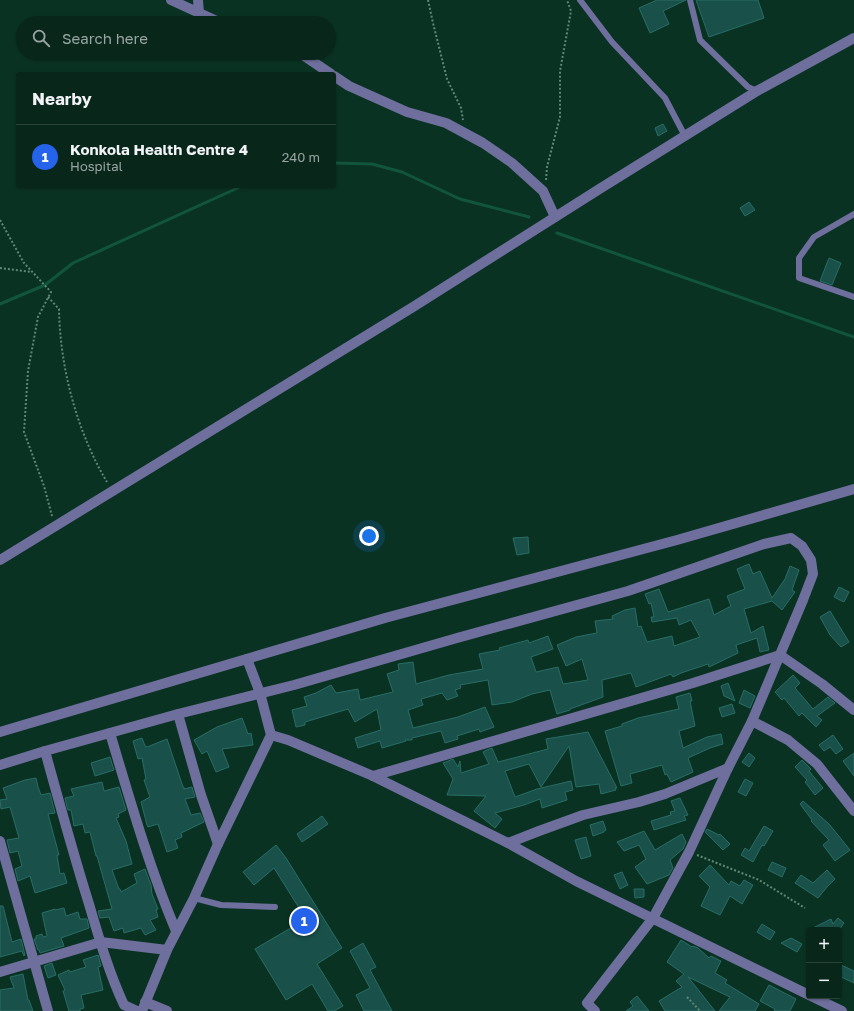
<!DOCTYPE html>
<html lang="en">
<head>
<meta charset="utf-8">
<style>
	body { margin:0; font-family:"Golos Text",sans-serif; background:#112e23; color:#f1f3f6 }
	.controls { position:absolute; right:12px; bottom:12px; display:grid; overflow:hidden; border-radius:4px; box-shadow:0 1px 3px #0004 }
	.controls button { width:36px; height:36px; display:grid; place-items:center; padding:0; border:0; border-bottom:1px solid #294339; background:#08261a; color:#f1f3f6; font:20px sans-serif }
	.you { position:absolute; left:369px; top:536px; width:14px; height:14px; margin:-10px; border:3px solid #fff; border-radius:50%; background:#1a73e8; box-shadow:0 0 0 6px #1a73e833 }
	.badge { display:grid; place-items:center; width:26px; height:26px; border-radius:50%; background:#2563eb; color:#fff; font-size:13px; font-weight:700 }
	.pin { position:absolute; translate:-50% -50%; border:2px solid #fff; box-shadow:0 1px 4px #0006 }
	.list { margin:0; padding:0; list-style:none }
	h2 { display:flex; justify-content:space-between; align-items:center; height:52px; margin:0; padding:0 16px; font-size:17px }
	h2 small { font-size:13px; font-weight:400; color:#98a5a2 }
	.list li { display:grid; grid-template-columns:26px 1fr auto; gap:12px; align-items:center; box-sizing:border-box; height:64px; padding:0 16px; border-top:1px solid #294339 }
	.list b { display:block; font-size:15px; white-space:nowrap }
	.list p { margin:0; font-size:13px; white-space:nowrap; color:#98a5a2 }
	.list em { font-size:13px; font-style:normal; color:#98a5a2 }
	.icon { flex:none; width:22px; height:22px; fill:none; stroke:currentColor; stroke-width:2; stroke-linecap:round; stroke-linejoin:round }
	.map { position:relative; flex:none; width:854px; height:1011px; overflow:hidden }
	.search { position:absolute; background:#08261a; box-shadow:0 1px 3px #0004; left:16px; top:16px; width:320px; height:44px; display:flex; align-items:center; gap:10px; box-sizing:border-box; padding:0 14px; border-radius:22px; color:#98a5a2; font-size:15px }
	.panel { position:absolute; background:#08261a; box-shadow:0 1px 3px #0004; left:16px; top:72px; width:320px; height:116px; border-radius:4px }
	.map>svg:first-child { display:block }
</style>
</head>
<body>
<div class="map">
<svg width="854" height="1011" viewBox="0 0 854 1011">
	<rect width="100%" height="100%" fill="#0a3223"/>
	<g fill="none" stroke-linecap="round" stroke-linejoin="round">
		<g stroke="#11553d" stroke-width="3">
			<polyline points="334,163 372,164 402,172 460,199 529,217"/>
			<polyline points="557,233 854,337"/>
			<polyline points="0,304 45,285 73,263 242,186"/>
		</g>
	</g>
	<g fill="#19514a" stroke="#286d65">
		<polygon points="657,0 686,0 663,11 669,24 650,33 639,8"/>
		<polygon points="696,0 758,0 764,18 709,37"/>
		<polygon points="663,124 667,131 658,136 655,128"/>
		<polygon points="749,202 755,210 745,216 740,208"/>
		<polygon points="829,258 841,263 832,285 820,281"/>
		<polygon points="528,537 529,553 517,555 513,538"/>
		<polygon points="749,564 753,574 760,571 772,598 785,579 790,566 799,570 792,590 795,592 782,610 772,601 744,609 751,633 763,626 769,650 760,652 757,638 736,645 738,653 709,667 708,664 681,673 673,677 671,674 636,687 631,673 602,680 603,697 570,709 570,710 557,714 550,690 532,694 512,702 492,705 488,680 460,685 461,688 455,690 458,696 447,700 442,693 421,699 423,705 408,710 413,728 458,717 485,707 494,727 480,732 479,729 457,736 458,739 445,743 441,731 412,738 412,740 405,740 406,741 382,748 380,741 358,748 355,738 381,730 377,709 355,722 348,709 305,722 305,725 296,727 292,710 307,706 304,697 316,693 331,685 336,693 358,689 360,700 393,692 387,674 399,670 398,664 413,662 416,684 449,675 483,669 479,654 500,650 499,648 528,640 529,643 548,636 553,649 531,657 536,672 558,667 563,684 588,680 582,659 566,666 557,645 576,637 597,633 595,621 613,619 612,616 625,610 635,608 638,627 641,626 647,642 672,636 674,646 700,637 691,620 679,625 677,618 652,622 651,617 654,617 651,603 649,604 645,594 659,589 668,612 709,599 714,615 731,606 727,596 745,589 737,569"/>
		<polygon points="839,587 849,592 844,602 834,597"/>
		<polygon points="830,611 849,642 841,647 830,635 820,617"/>
		<polygon points="793,675 800,683 795,688 813,709 828,697 835,703 817,716 822,720 816,727 802,713 799,716 784,698 782,700 775,692"/>
		<polygon points="728,683 735,701 724,696 721,686"/>
		<polygon points="744,690 755,696 750,708 739,703"/>
		<polygon points="690,693 692,701 690,701 695,726 679,731 683,748 707,737 721,734 723,744 710,748 688,758 693,772 671,782 667,774 665,775 662,765 630,774 632,783 621,786 605,731 622,726 622,724 638,718 679,709 676,697"/>
		<polygon points="732,704 735,713 722,717 719,708"/>
		<polygon points="242,718 248,734 251,733 253,745 222,749 229,767 216,772 207,751 202,754 194,740 217,727"/>
		<polygon points="588,732 617,788 615,788 616,790 601,794 599,784 576,787 569,746 541,787 529,764 505,771 515,797 537,789 571,781 573,790 565,792 567,800 542,808 540,799 524,805 495,813 502,819 495,828 474,811 486,796 447,795 453,779 443,763 446,762 453,759 458,767 460,761 461,773 489,764 483,752 487,750 492,748 498,762 548,749 546,739"/>
		<polygon points="833,735 843,749 836,754 830,747 824,751 819,745"/>
		<polygon points="142,738 145,746 147,747 167,739 183,787 184,787 184,789 192,787 195,797 185,799 191,815 200,813 204,822 181,833 182,837 175,840 178,848 167,852 158,824 148,827 147,825 141,802 150,797 144,780 146,779 142,758 138,759 133,741"/>
		<polygon points="749,753 755,758 749,767 742,762"/>
		<polygon points="854,753 854,776 843,761"/>
		<polygon points="110,757 114,770 95,776 91,763"/>
		<polygon points="802,760 811,769 809,771 823,788 815,795 805,782 807,780 795,767"/>
		<polygon points="36,778 38,787 41,795 50,793 55,813 48,814 59,855 57,855 60,874 64,873 67,883 35,893 30,876 18,881 15,869 22,866 18,851 10,853 7,840 19,838 10,807 1,809 0,800 7,799 3,788 25,780"/>
		<polygon points="745,779 753,783 746,796 738,792"/>
		<polygon points="102,782 104,791 119,787 126,810 118,814 119,817 116,818 126,841 132,864 112,870 119,889 120,889 121,892 137,883 134,874 145,869 151,885 152,894 158,909 156,910 158,917 150,920 156,930 145,935 141,928 124,933 123,928 114,931 109,917 100,918 98,911 112,909 97,856 96,856 90,832 85,833 83,824 74,826 71,810 68,810 67,807 65,798 74,796 71,789"/>
		<polygon points="680,798 688,815 684,816 686,820 654,830 651,821 671,815 670,812 675,811 671,801"/>
		<polygon points="803,801 829,824 850,850 835,861 823,845 829,840 811,821 812,820 800,804"/>
		<polygon points="322,816 328,824 302,842 297,834"/>
		<polygon points="603,821 606,830 604,831 604,832 593,836 590,825"/>
		<polygon points="764,826 773,831 764,846 762,845 753,862 741,855 745,848 749,851"/>
		<polygon points="707,829 719,835 720,834 730,844 723,850 705,832"/>
		<polygon points="644,831 655,850 682,834 686,842 683,849 670,860 673,868 669,875 647,884 635,867 646,859 639,845 624,851 617,842"/>
		<polygon points="586,837 591,856 581,859 575,840"/>
		<polygon points="276,845 286,858 342,948 317,964 343,1006 334,1011 328,1011 312,984 286,1000 255,949 306,919 274,868 254,885 243,872"/>
		<polygon points="772,862 786,868 782,877 768,870"/>
		<polygon points="710,865 729,885 731,881 740,886 744,880 753,885 742,904 730,896 720,915 701,906 710,887 699,876"/>
		<polygon points="827,870 835,879 827,887 818,898 795,883 801,875 813,883"/>
		<polygon points="622,872 628,885 620,889 614,875"/>
		<polygon points="634,889 644,889 644,897 635,898"/>
		<polygon points="0,906 3,906 12,942 21,939 25,955 24,956 22,951 0,957"/>
		<polygon points="64,908 66,916 78,912 80,919 87,919 89,928 61,938 64,946 40,953 39,950 38,950 34,939 36,939 36,936 42,934 43,937 47,936 42,913 55,909 55,910"/>
		<polygon points="838,918 844,923 839,930 809,930 831,919 833,924"/>
		<polygon points="762,924 775,932 770,940 757,932"/>
		<polygon points="791,938 802,944 797,952 781,943"/>
		<polygon points="681,940 692,947 693,946 698,948 709,958 711,956 721,961 715,973 727,980 725,983 759,1004 755,1011 719,1011 730,997 688,977 715,1011 665,1011 659,1001 682,987 676,981 684,974 667,962"/>
		<polygon points="363,943 376,967 370,970 392,1011 364,1011 356,995 370,988 350,951"/>
		<polygon points="98,955 101,966 98,967 103,990 81,995 84,1008 80,1009 80,1011 69,1011 63,991 65,990 58,975 69,970 70,972 86,967 83,960"/>
		<polygon points="52,963 56,975 48,978 44,966"/>
		<polygon points="839,964 854,971 854,983 839,976"/>
		<polygon points="23,974 28,1000 29,1000 33,1011 0,1011 0,990 14,988 10,977"/>
		<polygon points="769,985 796,999 790,1011 774,1011 775,1009 760,1001"/>
		<polygon points="637,996 649,1011 626,1011 633,1006 630,1002"/>
	</g>
	<g fill="none" stroke-linecap="round" stroke-linejoin="round">
		<g stroke="#608676" stroke-width="2" stroke-dasharray="2 2" stroke-linecap="butt">
			<polyline points="428,0 433,23 447,79 461,108 463,120"/>
			<polyline points="546,180 547,167 560,117 560,71 571,11 567,0"/>
			<polyline points="0,220 24,263 51,292 38,317 28,371 24,432 44,486 52,516"/>
			<polyline points="0,268 31,272"/>
			<path d="M48,297L59,309C60,368 77,432 107,482"/>
			<polyline points="697,855 759,880 805,908"/>
			<polyline points="687,997 700,1011"/>
		</g>
		<g stroke="#6f6f9d" stroke-width="6">
			<polyline points="580,0 612,42 665,98 685,136"/>
			<polyline points="690,0 700,40 748,87 757,91"/>
			<polyline points="854,214 814,237 799,258 799,278 854,297"/>
			<polyline points="194,898 221,905 275,907"/>
		</g>
		<g stroke="#6f6f9d" stroke-width="10">
			<polyline points="171,0 221,23"/>
			<polyline points="198,0 199,14"/>
			<polyline points="300,53 331,74"/>
			<polyline points="334,76 349,86 407,112 446,123 483,143 512,163 543,191 555,217"/>
			<polyline points="0,560 413,307 601,188 757,91 854,38"/>
			<polyline points="178,714 201,795 218,844"/>
			<polyline points="752,721 788,740 817,764 854,811"/>
			<path d="M110,733C130,800 149,867 176,931"/>
			<polyline points="271,735 288,740 373,776 508,843 576,881 809,995"/>
			<path d="M45,751C59,802 73,853 89,904C99,938 109,973 124,1005L137,1011"/>
			<polyline points="0,765 45,751 178,714 294,685 457,638 628,591 764,544 791,538 802,546 811,560 813,574 803,600 752,721 728,768 689,852 653,918 587,1003 595,1011"/>
			<polyline points="373,776 693,683 780,655 822,684 854,710"/>
			<polyline points="0,841 48,1011"/>
			<polyline points="508,843 539,831 583,815 639,802 665,794 728,768"/>
			<polyline points="0,972 101,942 167,950"/>
			<polyline points="811,996 842,1011"/>
			<polyline points="145,1002 167,1011"/>
			<polyline points="142,1011 167,950 194,898 218,844 271,735 260,693 247,659"/>
		</g>
		<polyline stroke="#6f6f9d" stroke-width="10" points="0,732 385,618 677,540 854,489"/>
	</g>
</svg>
<div class="controls">
<button>+</button>
<button>−</button>
</div>
<div class="you"></div>
<div class="pin badge" style="left:304px;top:921px">1</div>
<div class="search"><svg class="icon" aria-label="search" viewBox="0 0 24 24"><circle cx="10" cy="10" r="6"/><path d="M15 15l6 6"/></svg>Search here</div>
<section class="panel">
<h2>Nearby<small></small></h2>
<ul class="list">
<li><span class="badge">1</span><div><b>Konkola Health Centre 4</b><p>Hospital</p></div><em>240 m</em></li>
</ul>
</section>
</div>
</body>
</html>
